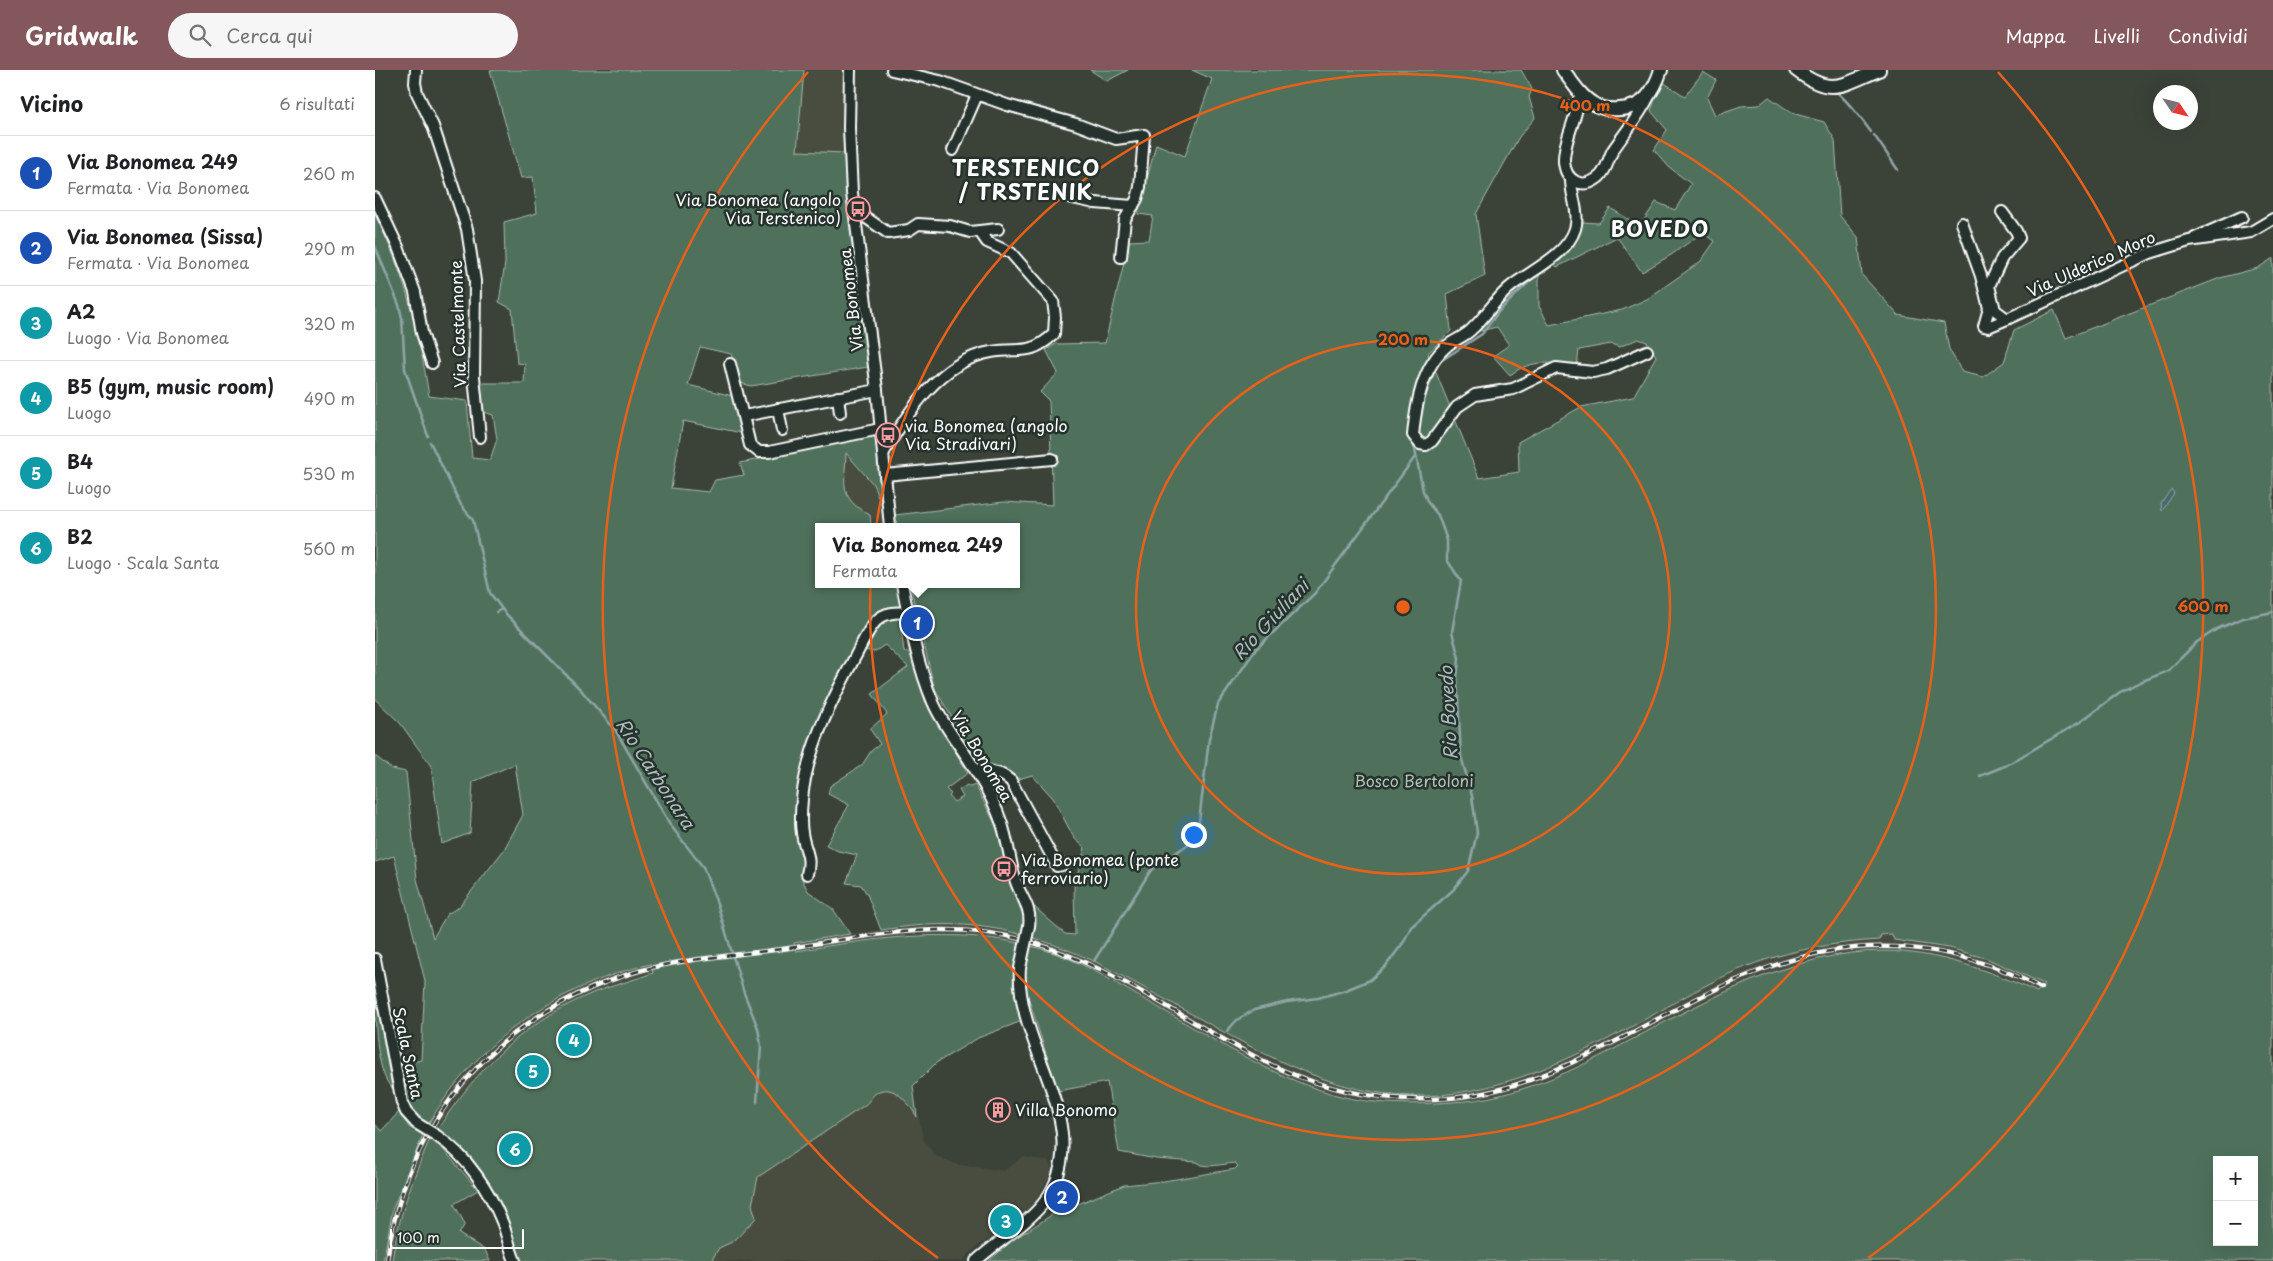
<!DOCTYPE html>
<html lang="it">
<head>
<meta charset="utf-8">
<style>
	body { margin:0; font-family:"Playpen Sans",sans-serif; background:#f6f6f6; color:#202124 }
	.controls { position:absolute; right:15px; bottom:15px; display:grid; overflow:hidden; border-radius:0px; box-shadow:0 5px 20px #0002 }
	.controls button { width:45px; height:45px; display:grid; place-items:center; padding:0; border:0; border-bottom:1px solid #e0e0e0; background:#fff; color:#202124; font:25px sans-serif }
	.compass { position:absolute; left:1778px; top:15px; width:45px; height:45px; border-radius:50%; background:#fff; box-shadow:0 5px 20px #0002; rotate:125deg }
	.scale { position:absolute; left:15px; bottom:12px; width:134px; box-sizing:border-box; padding-left:5px; border:2px solid #fff; border-top:0; font-size:14px; line-height:18px; white-space:nowrap; color:#fff; -webkit-text-stroke:4px #26332d; paint-order:stroke }
	.you { position:absolute; left:818px; top:764px; width:18px; height:18px; margin:-12px; border:4px solid #fff; border-radius:50%; background:#1a73e8; box-shadow:0 0 0 8px #1a73e833 }
	.badge { display:grid; place-items:center; width:32px; height:32px; border-radius:50%; background:#84575d; color:#fff; font-size:16px; font-weight:700 }
	.pin { position:absolute; translate:-50% -50%; border:2px solid #fff; box-shadow:0 1px 5px #0006 }
	.popup { position:absolute; left:440px; top:453px; width:205px; height:65px; box-sizing:border-box; display:grid; place-content:center; border-radius:0px; background:#fff; filter:drop-shadow(0 1px 4px #0005); font-size:16px; white-space:nowrap; color:#757577 }
	.popup b { font-size:19px; color:#202124 }
	.popup::after { content:''; position:absolute; left:50%; top:100%; margin-left:-10px; border:10px solid transparent; border-top-color:#fff }
	.list { margin:0; padding:0; list-style:none }
	h2 { display:flex; justify-content:space-between; align-items:center; height:65px; margin:0; padding:0 20px; font-size:21px }
	h2 small { font-size:16px; font-weight:400; color:#757577 }
	.list li { display:grid; grid-template-columns:32px 1fr auto; gap:15px; align-items:center; box-sizing:border-box; height:75px; padding:0 20px; border-top:1px solid #e0e0e0 }
	.list b { display:block; font-size:19px; white-space:nowrap }
	.list p { margin:0; font-size:16px; white-space:nowrap; color:#757577 }
	.list em { font-size:16px; font-style:normal; color:#757577 }
	.icon { flex:none; width:28px; height:28px; fill:none; stroke:currentColor; stroke-width:2; stroke-linecap:round; stroke-linejoin:round }
	.map { position:relative; flex:none; width:1898px; height:1191px; overflow:hidden }
	header { display:flex; align-items:center; gap:30px; box-sizing:border-box; height:70px; padding:0 25px; background:#84575d; color:#fff }
	header strong { font-size:24px }
	nav { display:flex; gap:28px; margin-inline-start:auto; font-size:18px }
	.search { width:350px; height:45px; background:#f6f6f6; display:flex; align-items:center; gap:12px; box-sizing:border-box; padding:0 18px; border-radius:28px; color:#757577; font-size:19px }
	main { display:flex }
	aside { flex:1; background:#fff }
	.map>svg:first-child { display:block }
</style>
</head>
<body>
<header>
<strong>Gridwalk</strong>
<div class="search"><svg class="icon" aria-label="search" viewBox="0 0 24 24"><circle cx="10" cy="10" r="6"/><path d="M15 15l6 6"/></svg>Cerca qui</div>
<nav><a>Mappa</a><a>Livelli</a><a>Condividi</a></nav>
</header>
<main>
<aside>
<h2>Vicino<small>6 risultati</small></h2>
<ul class="list">
<li><span class="badge" style="background:#1a4fb4">1</span><div><b>Via Bonomea 249</b><p>Fermata · Via Bonomea</p></div><em>260 m</em></li>
<li><span class="badge" style="background:#1a4fb4">2</span><div><b>Via Bonomea (Sissa)</b><p>Fermata · Via Bonomea</p></div><em>290 m</em></li>
<li><span class="badge" style="background:#0f9aa8">3</span><div><b>A2</b><p>Luogo · Via Bonomea</p></div><em>320 m</em></li>
<li><span class="badge" style="background:#0f9aa8">4</span><div><b>B5 (gym, music room)</b><p>Luogo</p></div><em>490 m</em></li>
<li><span class="badge" style="background:#0f9aa8">5</span><div><b>B4</b><p>Luogo</p></div><em>530 m</em></li>
<li><span class="badge" style="background:#0f9aa8">6</span><div><b>B2</b><p>Luogo · Scala Santa</p></div><em>560 m</em></li>
</ul>
</aside>
<div class="map">
<svg width="1898" height="1191" viewBox="0 0 1898 1191">
	<rect width="100%" height="100%" fill="#3b4339"/>
	<filter id="ink" filterUnits="userSpaceOnUse"><feTurbulence type="fractalNoise" baseFrequency=".02" numOctaves="2"/><feDisplacementMap in="SourceGraphic" scale="10" xChannelSelector="R" yChannelSelector="G"/><feConvolveMatrix kernelMatrix="1 2 1 2 8 2 1 2 1" color-interpolation-filters="sRGB"/></filter>
	<g filter="url(#ink)">
		<g fill="#4a4e41">
			<polygon points="429,0 470,0 470,83 422,82"/>
			<polygon points="470,382 498,414 510,442 511,457 496,457 495,445 479,437 470,422"/>
			<polygon points="569,853 609,856 647,863 688,877 719,891 914,996 954,1010 1020,1025 1259,956 1335,913 1398,887 1463,873 1504,870 1506,865 1517,864 1613,889 1669,914 1662,922 1599,896 1545,884 1508,881 1460,886 1403,901 1350,924 1238,980 1142,1022 1079,1032 1016,1033 961,1025 910,1008 865,985 719,902 683,884 646,874 605,866 569,864 541,865 485,871 421,881 419,873 515,858"/>
			<polygon points="276,894 278,903 220,922 168,949 141,968 109,997 79,1033 55,1069 40,1103 27,1138 17,1191 8,1191 18,1138 48,1065 74,1022 97,995 138,958 162,941 198,920 230,907"/>
			<polygon points="114,1009 538,1016 548,1069 560,1086 584,1095 629,1101 648,1087 674,1092 677,1101 655,1141 601,1177 587,1191 143,1191"/>
		</g>
		<g fill="#50715c" stroke="#a8b8ae" fill-rule="evenodd">
			<path d="M115,0H429L422,81L470,83L493,297L376,316L366,313L356,284L325,277L313,315L358,326L367,363L308,351L296,418L334,422L340,410L369,405L365,393L500,366L510,442L498,414L471,383C470,415 463,428 495,445L496,457H443V514H523L527,537L505,542L493,555L449,635L431,682L421,745L429,792L427,809L433,821L458,839L475,864L419,873L421,881C508,867 597,853 682,884C715,896 745,916 776,933C835,967 893,1005 958,1024C996,1035 1038,1035 1077,1032C1141,1029 1200,1000 1256,970C1333,929 1420,881 1509,881C1563,882 1613,900 1662,922L1669,914L1613,889L1574,878L1519,870L1517,864L1506,865L1504,870C1469,872 1434,877 1400,887C1349,901 1304,931 1258,956C1187,994 1104,1033 1020,1025C947,1018 882,981 820,946C786,927 753,909 719,891C642,857 589,847 506,860L492,824L486,815L471,813L482,785L463,781L451,775L474,735L453,724L455,716L487,695L496,681L505,674L495,659L512,644L497,624L533,597L510,575L499,582L490,580C500,562 502,549 525,548L529,582H537L550,631L593,703L571,719L576,724L574,726L579,732L588,727L584,720L592,715L595,717L600,715L625,763L633,804L649,848V853L657,857L655,833L690,864L700,865L699,815L710,778L699,768L678,728L657,705L640,710L633,703L605,696L559,617L535,514H641V457H523L520,445L629,432L678,435L674,331L665,322L683,303L671,280L681,274L730,273L754,171L774,170L778,146L763,144L781,74L810,86L837,9L817,0H1146L1157,19L1154,27L1160,48L1144,67L1101,144L1110,206L1072,224L1076,261L1053,283L1104,408L1144,402L1143,372L1206,337L1258,327L1281,286L1272,272L1263,269L1244,277L1236,274L1204,280L1202,297C1176,293 1158,288 1135,305L1118,286L1134,275L1122,257L1100,262C1120,240 1140,222 1164,205V236L1174,255L1247,240L1272,229L1326,191L1340,171L1327,163L1296,185L1267,202L1242,167L1182,197L1177,192L1206,152L1224,153L1235,138L1265,156L1281,132L1300,140L1316,114L1294,97L1279,80L1292,60L1276,41L1286,11L1310,26L1328,2L1341,10L1332,28L1340,45L1366,36L1384,35L1394,27L1417,43L1449,52L1460,70L1465,146L1483,167L1487,205L1523,245L1569,253L1574,279L1587,302L1608,307L1629,292L1639,260L1679,240L1691,268L1845,208L1883,198L1898,188V1191H614L638,1170L692,1135L698,1136L749,1115L789,1111L860,1099L863,1096L860,1093L835,1096L827,1095L822,1092L781,1089L744,1082L732,1012L683,1021L649,914L650,899L640,897L638,915L647,951L603,968L561,993L538,1016L542,1047C535,1035 518,1011 501,1023C497,1026 494,1032 490,1035L383,1107L377,1135L381,1148L359,1171L344,1178L336,1191H143C132,1159 122,1119 100,1092C90,1079 75,1069 62,1060C103,997 150,951 220,922C239,915 259,910 278,903L276,894C183,915 100,972 53,1055L43,1049L33,1039L25,995L46,990L50,911L19,786L0,792V686L17,699L31,702L42,809L58,868L72,844L84,837L128,781L148,745L140,694L98,712L95,763L67,774L56,696L25,653L0,629V145C30,203 44,262 54,326L92,331L97,388L115,390L122,369L118,345L106,341L104,313H149L150,294L142,293L137,239L124,232L130,193L129,152L162,143L158,107L146,108ZM1842,1090H1879V1172H1842Z"/>
			<polygon points="715,0 753,0 732,11"/>
			<path d="M0,920L17,1018C0,1002 0,946 0,920Z"/>
			<polygon points="24,1042 34,1057 48,1065 18,1138 8,1191 0,1191 0,1054 6,1061"/>
			<path d="M55,1069L67,1078L103,1120L79,1134L90,1154L84,1164L110,1180L115,1191H17C23,1147 37,1109 55,1069Z"/>
		</g>
		<polygon fill="#46696c" stroke="#90a5a7" points="1796,419 1799,423 1787,441 1786,434"/>
		<g fill="none" stroke-linecap="round" stroke-linejoin="round">
			<g stroke="#90a5a7" stroke-width="2.5">
				<path d="M1462,22C1475,34 1486,48 1496,62"/>
				<polyline points="1499,65 1523,100"/>
				<polyline points="0,176 24,235 27,248 30,299 53,366"/>
				<polyline points="1064,292 1107,264 1124,241 1161,205"/>
				<polyline points="1046,338 1060,299"/>
				<polyline points="55,372 86,435 98,450 115,523 130,543 206,620 241,661 296,756 328,797 343,836 369,923 383,958 386,976 382,1032"/>
				<polyline points="121,542 127,539"/>
				<polyline points="1605,706 1632,695 1705,652 1745,622 1765,612 1793,601 1822,572 1842,559 1868,548 1898,542"/>
				<polyline points="719,891 776,800 822,768 834,669 843,634 881,579 940,523 1040,387"/>
				<polyline points="852,961 862,950 879,940 912,932 943,928 971,920 995,910 1010,897 1028,873 1036,857 1078,820 1093,801 1102,763 1097,726 1086,686 1082,609 1084,588 1077,562 1086,511 1072,490 1072,470 1063,445 1053,433 1048,421 1038,370"/>
			</g>
			<g stroke="#fff" stroke-width="14">
				<g id="minor">
					<polyline points="41,0 40,13 42,23 58,56 92,159 100,211 99,307 105,367"/>
					<polyline points="475,0 474,58 477,123 502,320 515,457"/>
					<polyline points="517,0 565,11 632,35 701,54 741,69 769,65 765,117 762,129 750,149 746,187"/>
					<path d="M1205,22C1204,45 1188,70 1189,92C1191,112 1208,120 1224,107C1232,100 1233,89 1238,80C1250,62 1264,47 1274,26"/>
					<polyline points="578,80 602,25"/>
					<path d="M1196,110C1196,126 1205,143 1200,159C1192,184 1160,199 1139,214C1122,226 1113,244 1098,258C1091,266 1081,269 1073,275C1047,296 1041,334 1038,365L1045,374L1051,375L1057,371L1082,337L1100,325L1138,319L1181,298L1218,302L1232,299L1272,281"/>
					<polyline points="693,127 720,133 758,136"/>
					<polyline points="0,128 23,177 40,222 47,263 57,293"/>
					<polyline points="1627,142 1641,161 1644,168 1627,188 1614,216 1620,240 1632,249 1775,183 1814,171 1876,162 1898,149"/>
					<polyline points="480,145 490,147 513,163 534,160 543,154 575,156 595,162 623,159"/>
					<polyline points="1587,153 1606,206 1614,238 1609,256 1613,257 1632,249"/>
					<polyline points="1820,168 1867,147"/>
					<polyline points="355,294 375,375 384,382 394,382 505,359"/>
					<polyline points="463,327 465,343"/>
					<polyline points="403,339 407,360"/>
					<polyline points="369,346 502,320"/>
					<path d="M508,384C533,342 565,291 616,282C645,277 654,287 679,264L680,247L678,231L636,183L612,172L605,162"/>
					<polyline points="510,405 677,389"/>
					<path d="M527,514C535,554 542,594 558,632C569,658 588,678 602,703C612,719 621,736 627,754C633,772 635,791 640,809C645,827 657,836 654,856"/>
					<path d="M602,701C615,700 626,702 636,711L682,796L687,795"/>
					<path d="M432,804C437,785 429,780 427,763C425,752 426,740 427,729C432,678 456,632 480,587C486,576 492,561 501,551C510,542 521,542 533,543"/>
					<polyline points="0,889 27,1033 31,1042 41,1053"/>
					<path d="M62,1066C92,1086 115,1121 128,1154C132,1166 135,1179 140,1191"/>
					<path d="M601,1191C622,1172 654,1153 670,1131C723,1056 639,976 645,898"/>
				</g>
			</g>
			<g stroke="#fff" stroke-width="16">
				<g id="major">
					<path d="M1188,0C1197,12 1206,27 1219,34C1227,39 1236,40 1245,39C1269,38 1279,21 1286,0"/>
					<path d="M1421,0C1456,27 1467,15 1504,0"/>
				</g>
			</g>
			<use href="#minor" stroke="#26332d" stroke-width="10"/>
			<use href="#major" stroke="#26332d" stroke-width="12"/>
			<g stroke="#fff" stroke-width="4.5">
				<path id="rail" d="M12,1191C30,1048 126,941 264,901C310,888 366,885 414,878C491,866 572,849 649,870C741,895 817,958 903,998C952,1020 1005,1031 1059,1029C1128,1027 1187,999 1247,968C1294,943 1341,916 1392,898C1486,863 1579,872 1666,918"/>
			</g>
			<use href="#rail" stroke="#26332d" stroke-width="2.5" stroke-dasharray="8" stroke-linecap="butt"/>
			<g stroke="#fff" stroke-width="14" stroke-linecap="butt">
				<g id="minor-bridge">
					<polyline points="645,898 654,856"/>
					<polyline points="41,1053 62,1066"/>
				</g>
			</g>
			<use href="#minor-bridge" stroke="#26332d" stroke-width="10"/>
		</g>
	</g>
	<g fill="none" stroke="#e96118" stroke-width="2.5">
		<circle cx="1028" cy="537" r="267"/>
		<circle cx="1028" cy="537" r="533"/>
		<path d="M563 1188A800 800 0 0 1 433 2M1623 2A800 800 0 0 1 1493 1188"/>
	</g>
	<defs>
		<g id="bus-ring" transform="scale(1.25)"><circle r="9.5" fill="#26332d" stroke="#ff9aa2" stroke-width="1.5"/><path d="M-5-6H5V4H4V6H2V4H-2V6H-4V4H-5ZM-3.5-4V0h7V-4ZM-3.5 1.2v1.5H-2V1.2ZM2 1.2v1.5H3.5V1.2Z" fill="#ff9aa2"/></g>
		<g id="building-ring" transform="scale(1.25)"><circle r="9.5" fill="#26332d" stroke="#ff9aa2" stroke-width="1.5"/><path d="M-4-6H4V6H1V3H-1V6H-4ZM-2.5-4.3h1.7v1.8h-1.7ZM.8-4.3h1.7v1.8H.8ZM-2.5-1h1.7V.8h-1.7ZM.8-1h1.7V.8H.8Z" fill="#ff9aa2"/></g>
	</defs>
	<g fill-rule="evenodd">
		<use href="#bus-ring" x="483" y="139"/>
		<use href="#bus-ring" x="513" y="365"/>
		<use href="#bus-ring" x="629" y="799"/>
		<use href="#building-ring" x="623" y="1040"/>
	</g>
	<g text-anchor="middle" stroke-width="5" stroke-linejoin="round" paint-order="stroke">
		<g font-size="16" fill="#fff" stroke="#26332d" text-anchor="start">
			<text x="466" y="136" text-anchor="end">Via Bonomea (angolo<tspan x="466" dy="18">Via Terstenico)</tspan></text>
			<text x="530" y="362">via Bonomea (angolo<tspan x="530" dy="18">Via Stradivari)</tspan></text>
			<text x="646" y="796">Via Bonomea (ponte<tspan x="646" dy="18">ferroviario)</tspan></text>
			<text x="640" y="1046">Villa Bonomo</text>
		</g>
		<g font-size="16" fill="#fff" stroke="#26332d">
			<text transform="translate(1716 194) rotate(-24)" y="6">Via Ulderico Moro</text>
			<text transform="translate(476 230) rotate(-97)" y="6">Via Bonomea</text>
			<text transform="translate(83 254) rotate(-92)" y="6">Via Castelmonte</text>
			<text transform="translate(607 686) rotate(59)" y="6">Via Bonomea</text>
			<text transform="translate(33 983) rotate(78)" y="6">Scala Santa</text>
		</g>
		<g font-size="16" fill="#b0bfb6" stroke="#26332d">
			<text x="1039" y="717">Bosco Bertoloni</text>
		</g>
		<g font-size="18" font-style="italic" fill="#acbcbd" stroke="#26332d">
			<text transform="translate(896 550) rotate(-47)" y="6">Rio Giuliani</text>
			<text transform="translate(1074 643) rotate(-93)" y="6">Rio Bovedo</text>
			<text transform="translate(280 704) rotate(57)" y="6">Rio Carbonara</text>
		</g>
		<g font-size="21" font-weight="bold" letter-spacing="1" fill="#fff" stroke="#26332d">
			<text x="651" y="106">TERSTENICO<tspan x="651" dy="24">/ TRSTENIK</tspan></text>
			<text x="1285" y="167">BOVEDO</text>
		</g>
	</g>
	<circle cx="1028" cy="537" r="8" fill="#e96118" stroke="#26332d" stroke-width="2.5"/>
	<g font-size="15" text-anchor="middle" font-weight="bold" fill="#e96118" stroke="#26332d" stroke-width="5" stroke-linejoin="round" paint-order="stroke">
		<text x="1210" y="41">400 m</text>
		<text x="1028" y="275">200 m</text>
		<text x="1828" y="542">600 m</text>
	</g>
</svg>
<div class="controls">
<button>+</button>
<button>−</button>
</div>
<svg class="compass" viewBox="-18 -18 36 36"><path d="M0-13l5 13h-10z" fill="#e53935"/><path d="M0 13l5-13h-10z" fill="#757577"/></svg>
<div class="scale">100 m</div>
<div class="you"></div>
<div class="pin badge" style="left:542px;top:553px;background:#1a4fb4">1</div>
<div class="popup"><b>Via Bonomea 249</b>Fermata</div>
<div class="pin badge" style="left:687px;top:1127px;background:#1a4fb4">2</div>
<div class="pin badge" style="left:631px;top:1151px;background:#0f9aa8">3</div>
<div class="pin badge" style="left:199px;top:970px;background:#0f9aa8">4</div>
<div class="pin badge" style="left:158px;top:1001px;background:#0f9aa8">5</div>
<div class="pin badge" style="left:140px;top:1079px;background:#0f9aa8">6</div>
</div>
</main>
</body>
</html>
